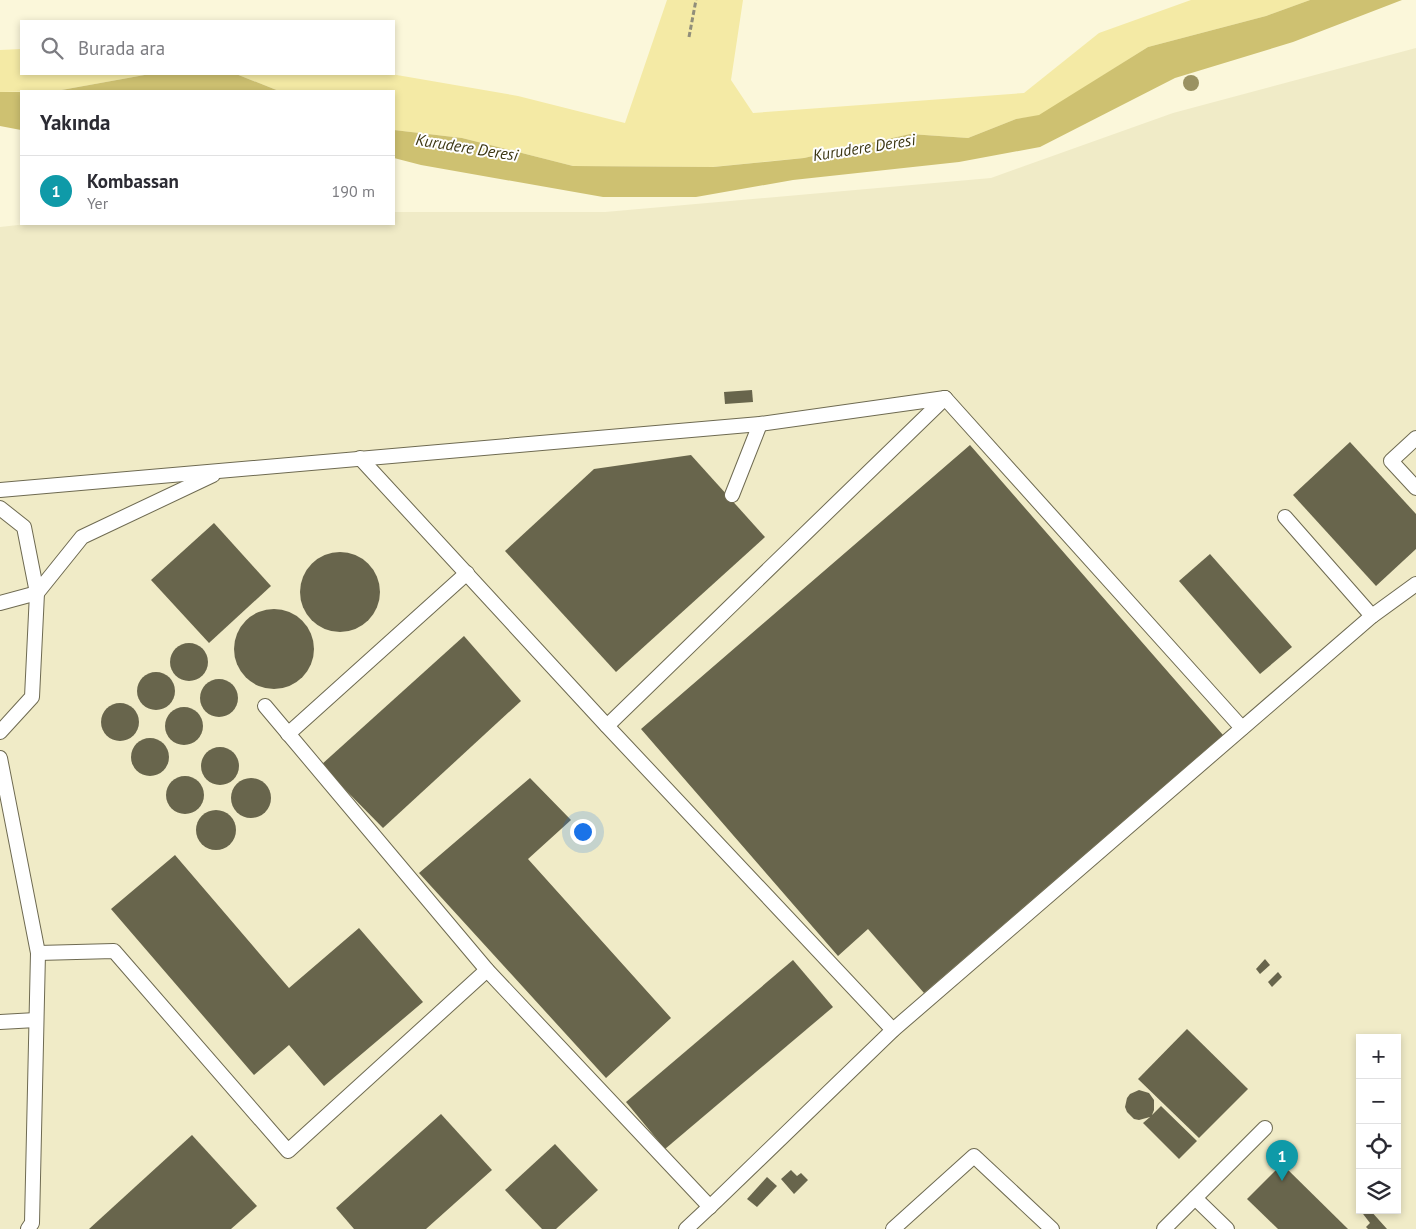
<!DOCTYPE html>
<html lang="tr">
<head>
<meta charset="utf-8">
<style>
	body { margin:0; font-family:"PT Sans",sans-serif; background:#f7f7f7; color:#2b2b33 }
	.controls { position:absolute; right:15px; bottom:15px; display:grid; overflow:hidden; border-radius:0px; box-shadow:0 2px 8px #0003 }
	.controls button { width:45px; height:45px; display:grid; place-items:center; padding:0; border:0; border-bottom:1px solid #e1e1e2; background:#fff; color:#2b2b33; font:25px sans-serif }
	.you { position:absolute; left:582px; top:831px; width:18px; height:18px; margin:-12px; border:4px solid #fff; border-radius:50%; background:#1a73e8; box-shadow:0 0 0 8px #1a73e833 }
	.badge { display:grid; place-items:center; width:32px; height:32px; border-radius:50%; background:#db2777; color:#fff; font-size:16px; font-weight:700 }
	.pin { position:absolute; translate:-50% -41px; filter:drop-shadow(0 1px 2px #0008) }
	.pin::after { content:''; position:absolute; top:26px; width:18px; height:15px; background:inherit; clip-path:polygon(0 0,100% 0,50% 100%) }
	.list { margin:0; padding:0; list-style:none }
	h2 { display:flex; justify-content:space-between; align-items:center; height:65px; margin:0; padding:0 20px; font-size:21px }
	h2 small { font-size:16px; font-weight:400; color:#7c7c81 }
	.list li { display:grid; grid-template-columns:32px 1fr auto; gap:15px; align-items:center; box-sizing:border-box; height:70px; padding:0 20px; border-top:1px solid #e1e1e2 }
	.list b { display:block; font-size:19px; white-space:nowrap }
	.list p { margin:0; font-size:16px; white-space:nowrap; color:#7c7c81 }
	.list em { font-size:16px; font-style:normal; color:#7c7c81 }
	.icon { flex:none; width:28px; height:28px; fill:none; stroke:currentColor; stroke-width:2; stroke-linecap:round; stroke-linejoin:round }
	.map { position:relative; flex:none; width:1416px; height:1229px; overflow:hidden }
	.search { position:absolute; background:#fff; box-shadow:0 2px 8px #0003; left:20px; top:20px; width:375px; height:55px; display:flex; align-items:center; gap:12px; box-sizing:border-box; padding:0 18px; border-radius:0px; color:#7c7c81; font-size:19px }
	.panel { position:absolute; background:#fff; box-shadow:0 2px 8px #0003; left:20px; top:90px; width:375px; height:135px; border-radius:0px }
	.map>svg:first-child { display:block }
</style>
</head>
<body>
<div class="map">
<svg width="1416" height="1229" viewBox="0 0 1416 1229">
	<rect width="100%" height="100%" fill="#fbf7da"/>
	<path fill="#f0ebc7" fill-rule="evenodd" d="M1416,48V1229H0V227L27,224H394V212H605L991,178L1173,113ZM1360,1038H1397V1210H1360Z"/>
	<g fill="#f4eaa5">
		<polygon points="667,0 743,0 731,80 753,113 1024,93 1099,33 1191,0 1310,0 1266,16 1148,47 1039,116 1016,119 968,138 910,134 804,158 712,167 573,166 462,138 394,130 394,91 279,91 236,74 391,74 518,96 625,123"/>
		<polygon points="21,49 21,74 150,74 56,91 0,92 0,50"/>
	</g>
	<g fill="#cec171">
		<polygon points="1310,0 1402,0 1293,42 1175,78 1040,147 959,162 793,180 696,197 603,197 421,165 394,158 394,130 462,138 573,166 713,167 804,158 910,134 968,138 1016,119 1039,115 1148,47 1266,16"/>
		<polygon points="150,74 236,74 279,91 56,91"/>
		<polygon points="0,92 21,92 21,130 0,126"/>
	</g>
	<g fill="#68654c">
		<polygon points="752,390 753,402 725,404 724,392"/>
		<polygon points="1350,442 1416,514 1416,549 1376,586 1293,495"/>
		<polygon points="970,445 1223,735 924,993 868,929 838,956 641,729"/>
		<polygon points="691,455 765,537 616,672 505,551 594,469"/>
		<polygon points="214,523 271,586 209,643 151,580"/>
		<circle cx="340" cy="592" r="40"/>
		<polygon points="1210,554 1292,647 1260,674 1179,581"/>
		<circle cx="274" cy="649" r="40"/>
		<polygon points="464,636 521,701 383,828 321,765"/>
		<circle cx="189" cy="662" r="19"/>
		<circle cx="156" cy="691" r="19"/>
		<circle cx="219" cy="698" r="19"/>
		<circle cx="120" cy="722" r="19"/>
		<circle cx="184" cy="726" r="19"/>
		<circle cx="150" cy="757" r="19"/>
		<circle cx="220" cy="766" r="19"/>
		<circle cx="185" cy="795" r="19"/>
		<circle cx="251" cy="798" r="20"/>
		<polygon points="530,778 571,820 528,859 671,1018 606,1078 419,873"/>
		<circle cx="216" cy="830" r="20"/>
		<polygon points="175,855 289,988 359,928 423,1002 324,1086 289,1045 254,1075 111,909"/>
		<polygon points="1265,959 1270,965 1260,974 1256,969"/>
		<polygon points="793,960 833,1007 665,1149 626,1102"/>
		<polygon points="1278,972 1282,977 1272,987 1268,982"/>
		<polygon points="1187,1029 1248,1089 1199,1138 1138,1079"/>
		<polygon points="1139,1090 1149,1093 1154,1100 1154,1110 1152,1115 1161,1106 1197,1141 1179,1159 1143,1123 1150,1117 1139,1120 1134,1119 1127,1112 1125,1107 1127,1098 1130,1094"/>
		<polygon points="441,1114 492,1170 426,1229 354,1229 336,1208"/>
		<polygon points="192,1135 257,1206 231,1229 89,1229"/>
		<polygon points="555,1144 598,1190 556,1229 542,1229 505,1190"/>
		<polygon points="1282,1164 1348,1229 1278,1229 1247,1199"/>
		<polygon points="791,1170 797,1176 801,1173 808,1180 794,1194 781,1179"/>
		<polygon points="767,1177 777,1186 757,1207 747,1199"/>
		<polygon points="1360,1210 1370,1210 1387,1229 1368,1229 1366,1227 1370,1223"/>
	</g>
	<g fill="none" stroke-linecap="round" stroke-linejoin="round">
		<g stroke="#6e6a51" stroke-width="16">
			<g id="lane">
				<polyline points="945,398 1242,728"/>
				<polyline points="1416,438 1391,461 1416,488"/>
				<polyline points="360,458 607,726 893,1030"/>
				<polyline points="0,490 760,424 945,398"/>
				<polyline points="732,495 760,424"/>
				<polyline points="0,508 24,527 37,593 32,697 0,732"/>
				<polyline points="1285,517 1372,616"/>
				<polyline points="0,603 37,593 82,537 213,475"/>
				<polyline points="265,706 487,970 710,1207"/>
				<polyline points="607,726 945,398"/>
				<polyline points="288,734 467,573"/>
				<polyline points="0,758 38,953 32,1223 28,1229"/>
				<polyline points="38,953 114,951 288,1151 487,970"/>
				<polyline points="0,1022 36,1020"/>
				<polyline points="1195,1198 1227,1229"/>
				<polyline points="686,1229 717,1200 893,1030 1372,616 1416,584"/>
				<polyline points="893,1229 974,1156 1052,1229"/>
				<polyline points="1164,1229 1265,1128"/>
			</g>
		</g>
		<polyline stroke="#908e7a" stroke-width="3" stroke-dasharray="5 2.5" stroke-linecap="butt" points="689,37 696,0"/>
		<use href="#lane" stroke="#fff" stroke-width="14"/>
	</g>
	<circle fill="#9a9262" cx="1191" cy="83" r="8"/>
	<g text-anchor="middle" stroke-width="4" stroke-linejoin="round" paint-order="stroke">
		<g font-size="16" font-style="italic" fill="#3b3612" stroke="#fff">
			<text transform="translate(467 147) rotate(9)" y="6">Kurudere Deresi</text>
			<text transform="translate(864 147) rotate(-9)" y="6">Kurudere Deresi</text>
		</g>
	</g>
</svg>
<div class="controls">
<button>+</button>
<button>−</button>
<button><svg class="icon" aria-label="locate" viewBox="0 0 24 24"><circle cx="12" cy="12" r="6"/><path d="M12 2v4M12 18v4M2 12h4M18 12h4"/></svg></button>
<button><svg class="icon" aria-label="layers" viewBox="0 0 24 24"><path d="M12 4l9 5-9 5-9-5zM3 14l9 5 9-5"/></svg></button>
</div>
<div class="you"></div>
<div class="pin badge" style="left:1282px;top:1181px;background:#0f9aa8">1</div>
<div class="search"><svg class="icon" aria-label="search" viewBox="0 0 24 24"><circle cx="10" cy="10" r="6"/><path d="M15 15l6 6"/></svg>Burada ara</div>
<section class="panel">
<h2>Yakında<small></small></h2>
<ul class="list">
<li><span class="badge" style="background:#0f9aa8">1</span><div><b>Kombassan</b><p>Yer</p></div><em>190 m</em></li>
</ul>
</section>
</div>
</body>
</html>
